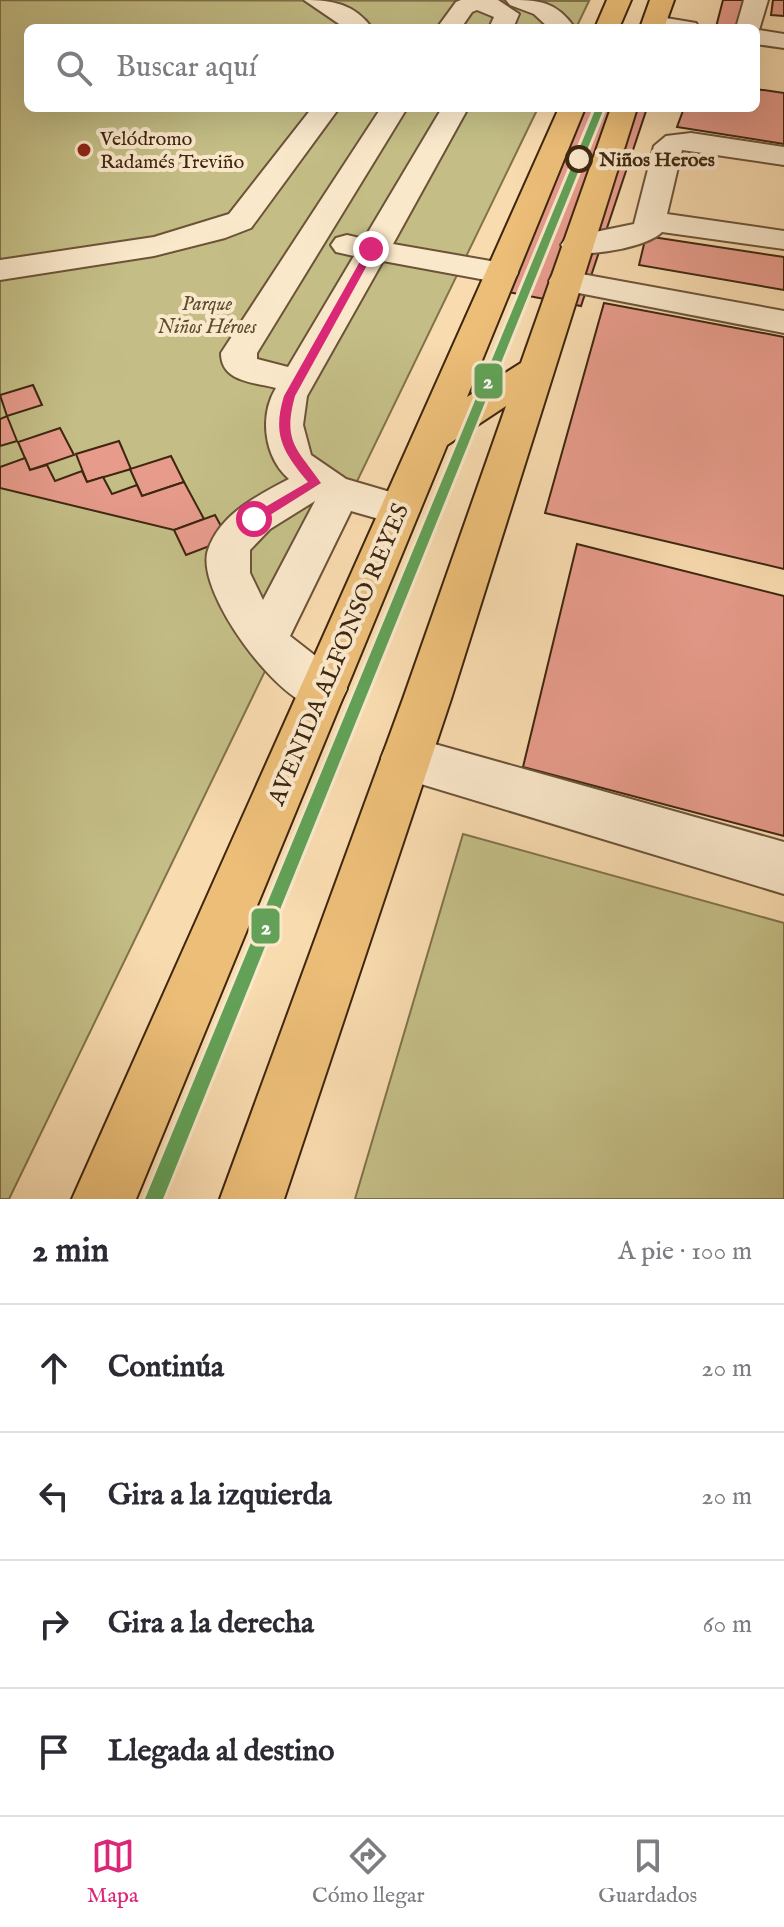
<!DOCTYPE html>
<html lang="es">
<head>
<meta charset="utf-8">
<style>
	body { margin:0; font-family:"IM FELL English",serif; background:#f7f7f7; color:#2b2b33 }
	.stop { position:absolute; width:24px; height:24px; margin:-18px; border:6px solid #db2777; border-radius:50%; background:#fff }
	.stop.end { background:#db2777; border-color:#fff; box-shadow:0 2px 8px #0008 }
	.list { margin:0; padding:0; list-style:none }
	h2 { display:flex; justify-content:space-between; align-items:center; height:104px; margin:0; padding:0 32px; font-size:34px }
	h2 small { font-size:26px; font-weight:400; color:#7c7c81 }
	.list li { display:grid; grid-template-columns:52px 1fr auto; gap:24px; align-items:center; box-sizing:border-box; height:128px; padding:0 32px; border-top:2px solid #e1e1e2 }
	.list b { display:block; font-size:30px; white-space:nowrap }
	.list em { font-size:26px; font-style:normal; color:#7c7c81 }
	.icon { flex:none; width:44px; height:44px; fill:none; stroke:currentColor; stroke-width:2; stroke-linecap:round; stroke-linejoin:round }
	.map { position:relative; flex:none; width:784px; height:1199px; overflow:hidden }
	.search { position:absolute; background:#fff; box-shadow:0 8px 32px #0002; left:24px; right:24px; top:24px; height:88px; display:flex; align-items:center; gap:20px; box-sizing:border-box; padding:0 28px; border-radius:12px; color:#7c7c81; font-size:30px }
	.sheet { height:616px; background:#fff }
	nav { display:flex; justify-content:space-around; align-items:center; box-sizing:border-box; height:112px; border-top:2px solid #e1e1e2; background:#fff; font-size:22px; color:#7c7c81 }
	nav a { display:grid; justify-items:center; gap:4px }
	nav .on { color:#db2777 }
	.map>svg:first-child { display:block }
</style>
</head>
<body>
<div class="map">
<svg width="784" height="1199" viewBox="0 0 784 1199">
	<rect width="100%" height="100%" fill="#f8dbaf"/>
	<filter id="stains"><feTurbulence type="fractalNoise" baseFrequency=".0025" numOctaves="4"/><feColorMatrix values="0 0 0 0 .2 0 0 0 0 .09 0 0 0 0 .02 0 0 0 .5 -.17"/></filter>
	<radialGradient id="worn" r=".72"><stop offset=".6" stop-color="#630" stop-opacity="0"/><stop offset="1" stop-color="#630" stop-opacity=".3"/></radialGradient>
	<g fill="#c4be86" stroke="#81724b" stroke-width="2">
		<polygon points="0,0 589,1 576,28 28,28 28,108 538,108 9,1199 0,1199"/>
		<polygon points="463,834 784,923 784,1199 355,1199"/>
	</g>
	<g fill="#e79b8b" stroke="#3e2610" stroke-width="2">
		<polygon points="723,0 745,0 738,28 716,27"/>
		<polygon points="773,0 784,0 784,16 771,15"/>
		<polygon points="756,89 784,93 784,144 677,127 684,108 756,108"/>
		<polygon points="566,108 647,108 581,306 487,288"/>
		<polygon points="646,236 784,257 784,290 639,265"/>
		<polygon points="604,303 784,337 784,569 545,513"/>
		<polygon points="33,385 42,405 7,416 0,395"/>
		<polygon points="7,416 17,441 0,446 0,419"/>
		<polygon points="60,428 74,455 30,470 18,442"/>
		<polygon points="119,441 131,469 87,482 76,454"/>
		<polygon points="171,456 184,482 142,496 130,469"/>
		<polygon points="25,458 30,470 47,465 55,481 82,471 87,482 103,477 112,494 137,485 142,496 184,482 204,519 174,530 0,488 0,467"/>
		<polygon points="215,515 228,539 186,555 174,530"/>
		<polygon points="577,544 784,596 784,836 523,767"/>
	</g>
	<g fill="none" stroke-linecap="round" stroke-linejoin="round">
		<g stroke="#6c5338" stroke-width="4">
			<g id="minor">
				<path d="M304,0C333,0 354,4 372,28H345Z"/>
				<polygon points="461,0 498,0 519,14 513,28 489,28 494,17 477,10 472,12 461,28 437,28 456,2"/>
				<path d="M506,0C538,0 555,0 575,28H549L534,14L510,5Z"/>
				<polygon points="744,0 768,0 759,30 784,34 784,48 756,44 756,28 736,28"/>
				<polygon points="654,16 696,23 699,28 645,28 642,23 646,18"/>
				<polygon points="312,108 339,108 251,228 225,238 154,256 0,280 0,260 154,237 229,214"/>
				<path d="M381,108H407L257,353V359L288,367L354,256L336,252L331,245L336,238L347,235L364,239L442,108H468L393,244L502,263L514,266L518,273L514,280L502,283L383,261L307,396L303,425L311,455L346,479L414,499L420,510L414,521L400,525L351,511L290,636L340,675L347,689L340,703C335,705 327,709 322,709C280,707 194,591 208,550C220,514 257,496 289,479C264,457 259,416 276,388C253,382 221,382 221,353ZM315,501L263,600L250,573V550L270,529Z"/>
				<path d="M691,133L784,147V165L682,150L667,214L784,231V249L662,232C646,248 587,257 566,252L561,245L566,238L634,224L654,146L666,136Z"/>
				<polygon points="565,271 784,311 784,333 553,288 549,281 553,274"/>
				<polygon points="406,736 784,842 784,894 388,774 381,758 388,742"/>
			</g>
		</g>
		<g stroke="#3e2610" stroke-width="4">
			<g id="highway">
				<polygon points="607,0 631,0 619,28 595,28"/>
				<polygon points="650,0 674,0 664,28 640,28"/>
				<polygon points="559,108 585,108 467,397 521,363 611,108 637,108 451,699 284,1199 220,1199 403,699 506,406 447,445 136,1199 72,1199"/>
			</g>
		</g>
		<use href="#minor" fill="#fae8cb" fill-rule="evenodd"/>
		<use href="#highway" fill="#ecbe78" fill-rule="evenodd"/>
		<g stroke="#fae8cb" stroke-width="6">
			<polygon id="metro-1" points="596,108 604,108 163,1199 145,1199"/>
		</g>
		<use href="#metro-1" fill="#62a157" fill-rule="evenodd"/>
	</g>
	<path fill="#db2777" d="M371,246L376,249L295,396C282,443 298,449 321,483L259,522H250V516L308,482C283,452 272,435 284,396L367,249Z"/>
	<circle fill="#8f2418" stroke="#fae8cb" stroke-width="3" cx="84" cy="150" r="8"/>
	<circle fill="#fae8cb" stroke="#3e2610" stroke-width="4" cx="579" cy="159" r="12"/>
	<g text-anchor="middle" stroke-width="8" stroke-linejoin="round" paint-order="stroke">
		<g font-size="20" fill="#3e2610" stroke="#fae8cb" text-anchor="start">
			<text x="100" y="145">Velódromo<tspan x="100" dy="23">Radamés Treviño</tspan></text>
		</g>
		<g font-size="20" font-weight="bold" fill="#3e2610" stroke="#fae8cb" text-anchor="start">
			<text x="599" y="166">Niños Heroes</text>
		</g>
		<g font-size="20" font-style="italic" fill="#604c2e" stroke="#fae8cb">
			<text x="207" y="310">Parque<tspan x="207" dy="23">Niños Héroes</tspan></text>
		</g>
		<g font-size="24" fill="#3e2610" stroke="#fae8cb">
			<text transform="translate(338 654) rotate(-67)" y="8">AVENIDA ALFONSO REYES</text>
		</g>
	</g>
	<g stroke="#fae8cb" stroke-width="3">
		<rect x="473" y="362" width="31" height="38" rx="8" fill="#62a157"/>
		<rect x="250" y="907" width="31" height="38" rx="8" fill="#62a157"/>
	</g>
	<g font-size="22" text-anchor="middle" font-weight="bold" fill="#fff">
		<text x="488" y="388">2</text>
		<text x="266" y="934">2</text>
	</g>
	<rect width="100%" height="100%" filter="url(#stains)"/>
	<rect width="100%" height="100%" fill="url(#worn)"/>
</svg>
<div class="stop" style="left:254px;top:519px"></div>
<div class="stop end" style="left:371px;top:249px"></div>
<div class="search"><svg class="icon" aria-label="search" viewBox="0 0 24 24"><circle cx="10" cy="10" r="6"/><path d="M15 15l6 6"/></svg>Buscar aquí</div>
</div>
<section class="sheet">
<h2>2 min<small>A pie · 100 m</small></h2>
<ul class="list">
<li><svg class="icon" aria-label="ahead" viewBox="0 0 24 24"><path d="M12 20V5M6 11l6-6 6 6"/></svg><div><b>Continúa</b></div><em>20 m</em></li>
<li><svg class="icon" aria-label="left" viewBox="0 0 24 24"><path d="M17 20v-9H6M10 6l-5 5 5 5"/></svg><div><b>Gira a la izquierda</b></div><em>20 m</em></li>
<li><svg class="icon" aria-label="right" viewBox="0 0 24 24"><path d="M7 20v-9h11M14 6l5 5-5 5"/></svg><div><b>Gira a la derecha</b></div><em>60 m</em></li>
<li><svg class="icon" aria-label="arrive" viewBox="0 0 24 24"><path d="M6 21V4h12l-3 4 3 4H6"/></svg><div><b>Llegada al destino</b></div></li>
</ul>
</section>
<nav>
<a class="on"><svg class="icon" aria-label="map" viewBox="0 0 24 24"><path d="M3 6l6-2 6 2 6-2v14l-6 2-6-2-6 2zM9 4v14M15 6v14"/></svg>Mapa</a>
<a><svg class="icon" aria-label="directions" viewBox="0 0 24 24"><path d="M12 3l9 9-9 9-9-9zM9 14v-3h6M13 9l2 2-2 2"/></svg>Cómo llegar</a>
<a><svg class="icon" aria-label="saved" viewBox="0 0 24 24"><path d="M7 4h10v16l-5-4-5 4z"/></svg>Guardados</a>
</nav>
</body>
</html>
